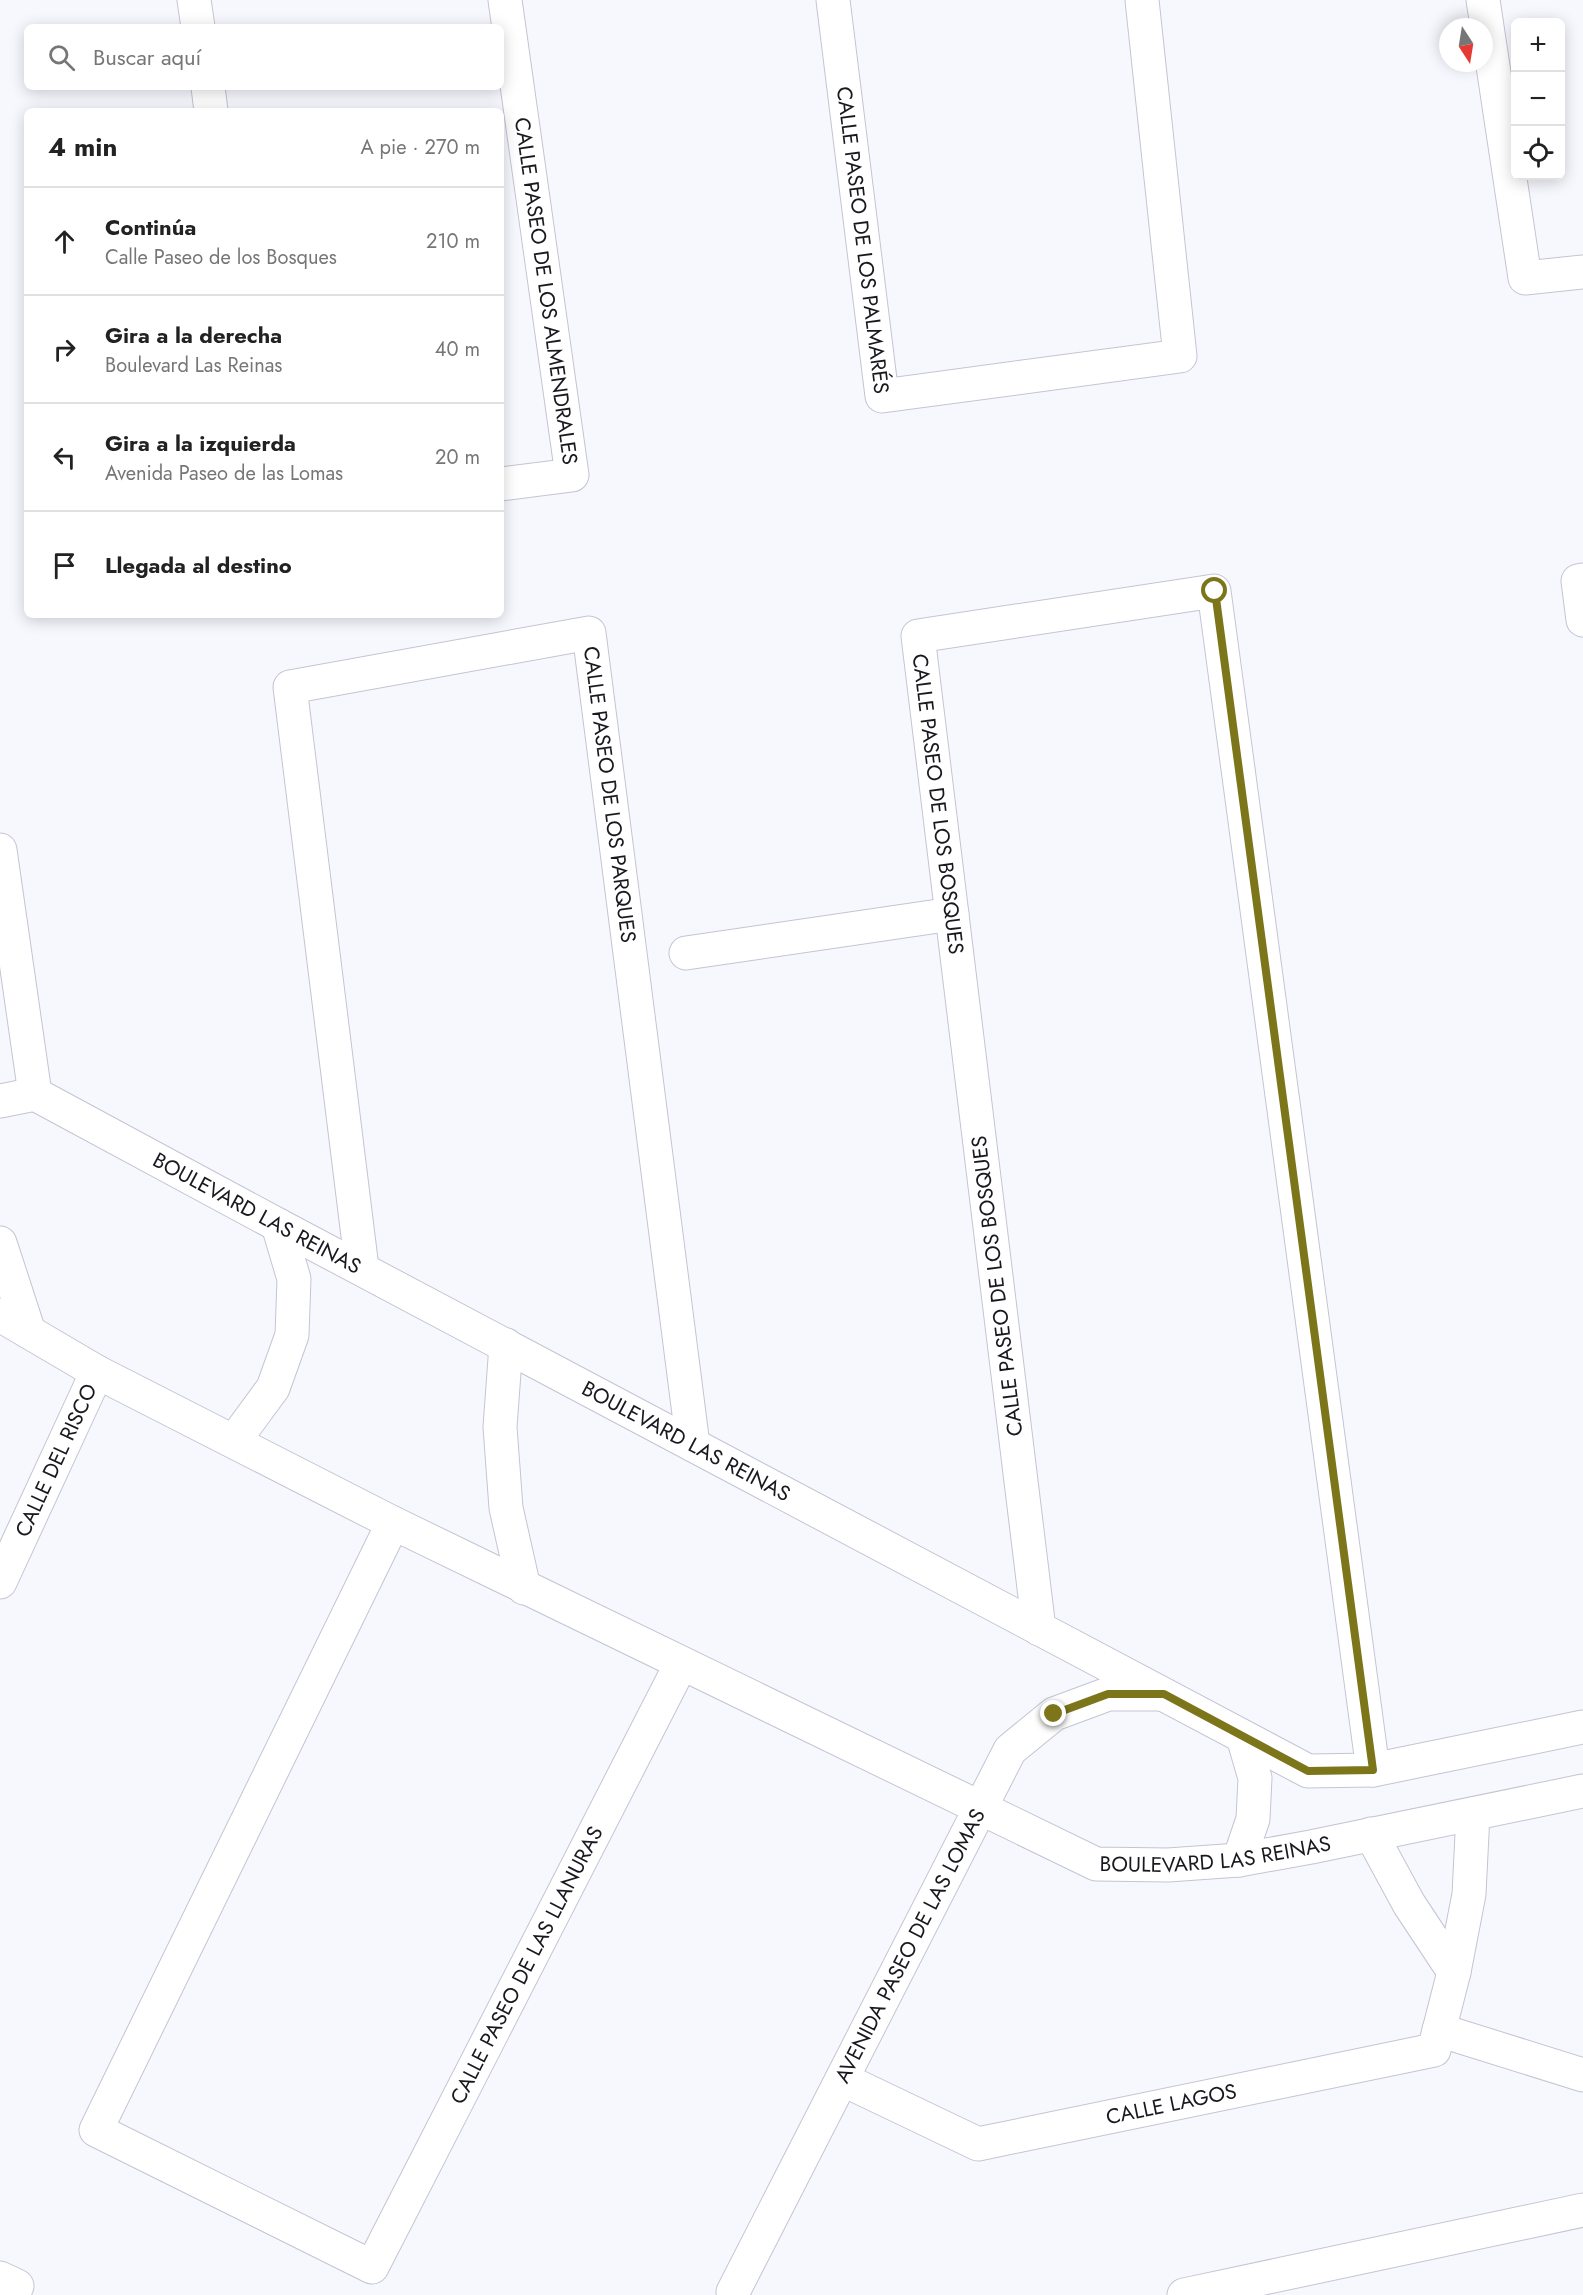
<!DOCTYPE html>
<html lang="es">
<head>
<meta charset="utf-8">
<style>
	body { margin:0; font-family:Jost,sans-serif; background:#f6f6f6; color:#222 }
	.controls { position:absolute; right:18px; top:18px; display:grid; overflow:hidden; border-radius:9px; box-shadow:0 3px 15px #0003 }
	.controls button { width:54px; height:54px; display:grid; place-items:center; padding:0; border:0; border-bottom:2px solid #e0e0e0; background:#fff; color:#222; font:30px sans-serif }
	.compass { position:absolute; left:1439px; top:18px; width:54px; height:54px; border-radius:50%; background:#fff; box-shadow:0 3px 15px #0003; rotate:168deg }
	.stop { position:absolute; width:18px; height:18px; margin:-14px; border:4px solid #7d7519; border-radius:50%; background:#fff }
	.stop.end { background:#7d7519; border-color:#fff; box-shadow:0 2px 6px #0008 }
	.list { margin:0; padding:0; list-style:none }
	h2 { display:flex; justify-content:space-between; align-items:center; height:78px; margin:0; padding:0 24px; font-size:26px }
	h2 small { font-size:20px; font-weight:400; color:#767676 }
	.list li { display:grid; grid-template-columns:39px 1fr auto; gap:18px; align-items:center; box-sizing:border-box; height:108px; padding:0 24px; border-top:2px solid #e0e0e0 }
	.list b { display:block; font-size:22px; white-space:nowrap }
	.list p { margin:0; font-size:20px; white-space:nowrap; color:#767676 }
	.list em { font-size:20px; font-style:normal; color:#767676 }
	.icon { flex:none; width:33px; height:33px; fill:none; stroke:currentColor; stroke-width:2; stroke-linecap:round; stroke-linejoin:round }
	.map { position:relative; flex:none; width:1583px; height:2295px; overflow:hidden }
	.search { position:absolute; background:#fff; box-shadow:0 3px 15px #0003; left:24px; top:24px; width:480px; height:66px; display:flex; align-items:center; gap:15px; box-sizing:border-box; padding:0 21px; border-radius:9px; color:#767676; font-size:22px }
	.panel { position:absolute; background:#fff; box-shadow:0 3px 15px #0003; left:24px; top:108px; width:480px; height:510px; border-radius:9px }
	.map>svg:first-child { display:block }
</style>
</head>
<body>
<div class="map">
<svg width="1583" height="2295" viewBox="0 0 1583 2295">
	<rect width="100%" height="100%" fill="#f7f8fe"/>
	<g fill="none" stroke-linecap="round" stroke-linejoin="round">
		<g stroke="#c4c4d4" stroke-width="35">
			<g id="minor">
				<polyline points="194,0 198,27"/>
				<path id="s1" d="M833,0L882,396L1180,356L1142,0"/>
				<polyline points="1483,0 1525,278 1583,272"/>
				<polyline points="208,87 211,111"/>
				<polyline points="501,484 572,475 505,0"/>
				<polyline points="1583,580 1578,581 1583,620"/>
				<polyline points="0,850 35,1094"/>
				<polyline points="686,953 952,914"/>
				<path id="s2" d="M35,1094L278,1225L1308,1771L1373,1770L1583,1727"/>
				<polyline points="0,1101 35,1094"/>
				<polyline points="0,1243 29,1332"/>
				<path id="s3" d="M362,1268L290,687L589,633L693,1445"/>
				<path id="s4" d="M0,1315L97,1372L393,1523L1096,1864L1168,1865L1239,1860L1311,1847L1583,1791"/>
				<polyline points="506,1345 500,1427 506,1508 524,1588"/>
				<polyline points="234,1441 273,1388 292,1335 294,1279 278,1225"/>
				<path id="s5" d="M393,1523L96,2130L372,2267L681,1664"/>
				<path id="s6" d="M0,1582L97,1372"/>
				<polyline points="1039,1629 918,636 1214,591 1373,1770"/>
				<polyline points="1371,1834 1409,1904 1454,1972"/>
				<polyline points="1239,1860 1253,1819 1255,1778 1243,1737"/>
				<polyline points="1439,2030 1583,2075"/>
				<path id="s7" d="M842,2079L978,2144L1434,2050L1454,1972L1469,1894L1473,1814"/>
				<polyline points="0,2278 17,2286 13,2295"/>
				<path id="s8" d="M734,2295L733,2292L1010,1750L1054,1714L1108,1694H1160"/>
				<polyline points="1184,2295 1583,2210"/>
			</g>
		</g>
		<use href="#minor" stroke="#fff" stroke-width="33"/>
	</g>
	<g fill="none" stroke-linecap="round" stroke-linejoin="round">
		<polyline stroke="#7d7519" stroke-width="8" points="1054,1714 1108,1694 1164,1694 1308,1771 1373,1770 1215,591"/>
	</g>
	<g text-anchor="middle" stroke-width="5" stroke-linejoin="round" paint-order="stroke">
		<g font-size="21" fill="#18181e" stroke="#fff">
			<text dy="7" stroke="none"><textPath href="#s1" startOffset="242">CALLE PASEO DE LOS PALMARÉS</textPath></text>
			<text transform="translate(546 291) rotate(82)" y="7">CALLE PASEO DE LOS ALMENDRALES</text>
			<text dy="7" stroke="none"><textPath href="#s3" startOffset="1052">CALLE PASEO DE LOS PARQUES</textPath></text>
			<text transform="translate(938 804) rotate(83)" y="7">CALLE PASEO DE LOS BOSQUES</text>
			<text dy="7" stroke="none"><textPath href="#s2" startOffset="252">BOULEVARD LAS REINAS</textPath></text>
			<text transform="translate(997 1286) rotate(-97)" y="7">CALLE PASEO DE LOS BOSQUES</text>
			<text dy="7" stroke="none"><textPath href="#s2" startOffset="738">BOULEVARD LAS REINAS</textPath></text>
			<text dy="7" stroke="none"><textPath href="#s6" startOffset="134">CALLE DEL RISCO</textPath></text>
			<text dy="7" stroke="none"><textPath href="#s4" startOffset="1346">BOULEVARD LAS REINAS</textPath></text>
			<text dy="7" stroke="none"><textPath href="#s8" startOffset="392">AVENIDA PASEO DE LAS LOMAS</textPath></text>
			<text dy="7" stroke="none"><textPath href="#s5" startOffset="1323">CALLE PASEO DE LAS LLANURAS</textPath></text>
			<text dy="7" stroke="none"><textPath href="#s7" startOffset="348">CALLE LAGOS</textPath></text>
		</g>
	</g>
</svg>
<div class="controls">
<button>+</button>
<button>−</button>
<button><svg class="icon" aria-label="locate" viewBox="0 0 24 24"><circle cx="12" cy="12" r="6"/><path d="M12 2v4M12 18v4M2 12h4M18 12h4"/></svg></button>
</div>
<svg class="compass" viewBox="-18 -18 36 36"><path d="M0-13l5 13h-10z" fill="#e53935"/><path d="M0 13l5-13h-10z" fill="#767676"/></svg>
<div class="stop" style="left:1215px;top:591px"></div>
<div class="stop end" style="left:1054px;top:1714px"></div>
<div class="search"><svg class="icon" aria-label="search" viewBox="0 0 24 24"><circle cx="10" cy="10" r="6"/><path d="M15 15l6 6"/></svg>Buscar aquí</div>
<section class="panel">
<h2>4 min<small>A pie · 270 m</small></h2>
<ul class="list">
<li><svg class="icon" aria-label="ahead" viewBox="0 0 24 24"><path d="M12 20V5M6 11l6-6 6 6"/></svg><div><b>Continúa</b><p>Calle Paseo de los Bosques</p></div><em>210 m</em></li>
<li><svg class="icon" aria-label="right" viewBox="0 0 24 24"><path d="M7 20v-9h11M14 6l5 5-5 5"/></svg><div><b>Gira a la derecha</b><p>Boulevard Las Reinas</p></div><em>40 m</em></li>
<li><svg class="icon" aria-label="left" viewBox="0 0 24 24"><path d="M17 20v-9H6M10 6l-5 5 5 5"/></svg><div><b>Gira a la izquierda</b><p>Avenida Paseo de las Lomas</p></div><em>20 m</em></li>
<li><svg class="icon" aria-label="arrive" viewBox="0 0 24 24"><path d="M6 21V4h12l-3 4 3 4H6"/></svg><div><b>Llegada al destino</b></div></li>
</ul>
</section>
</div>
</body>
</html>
